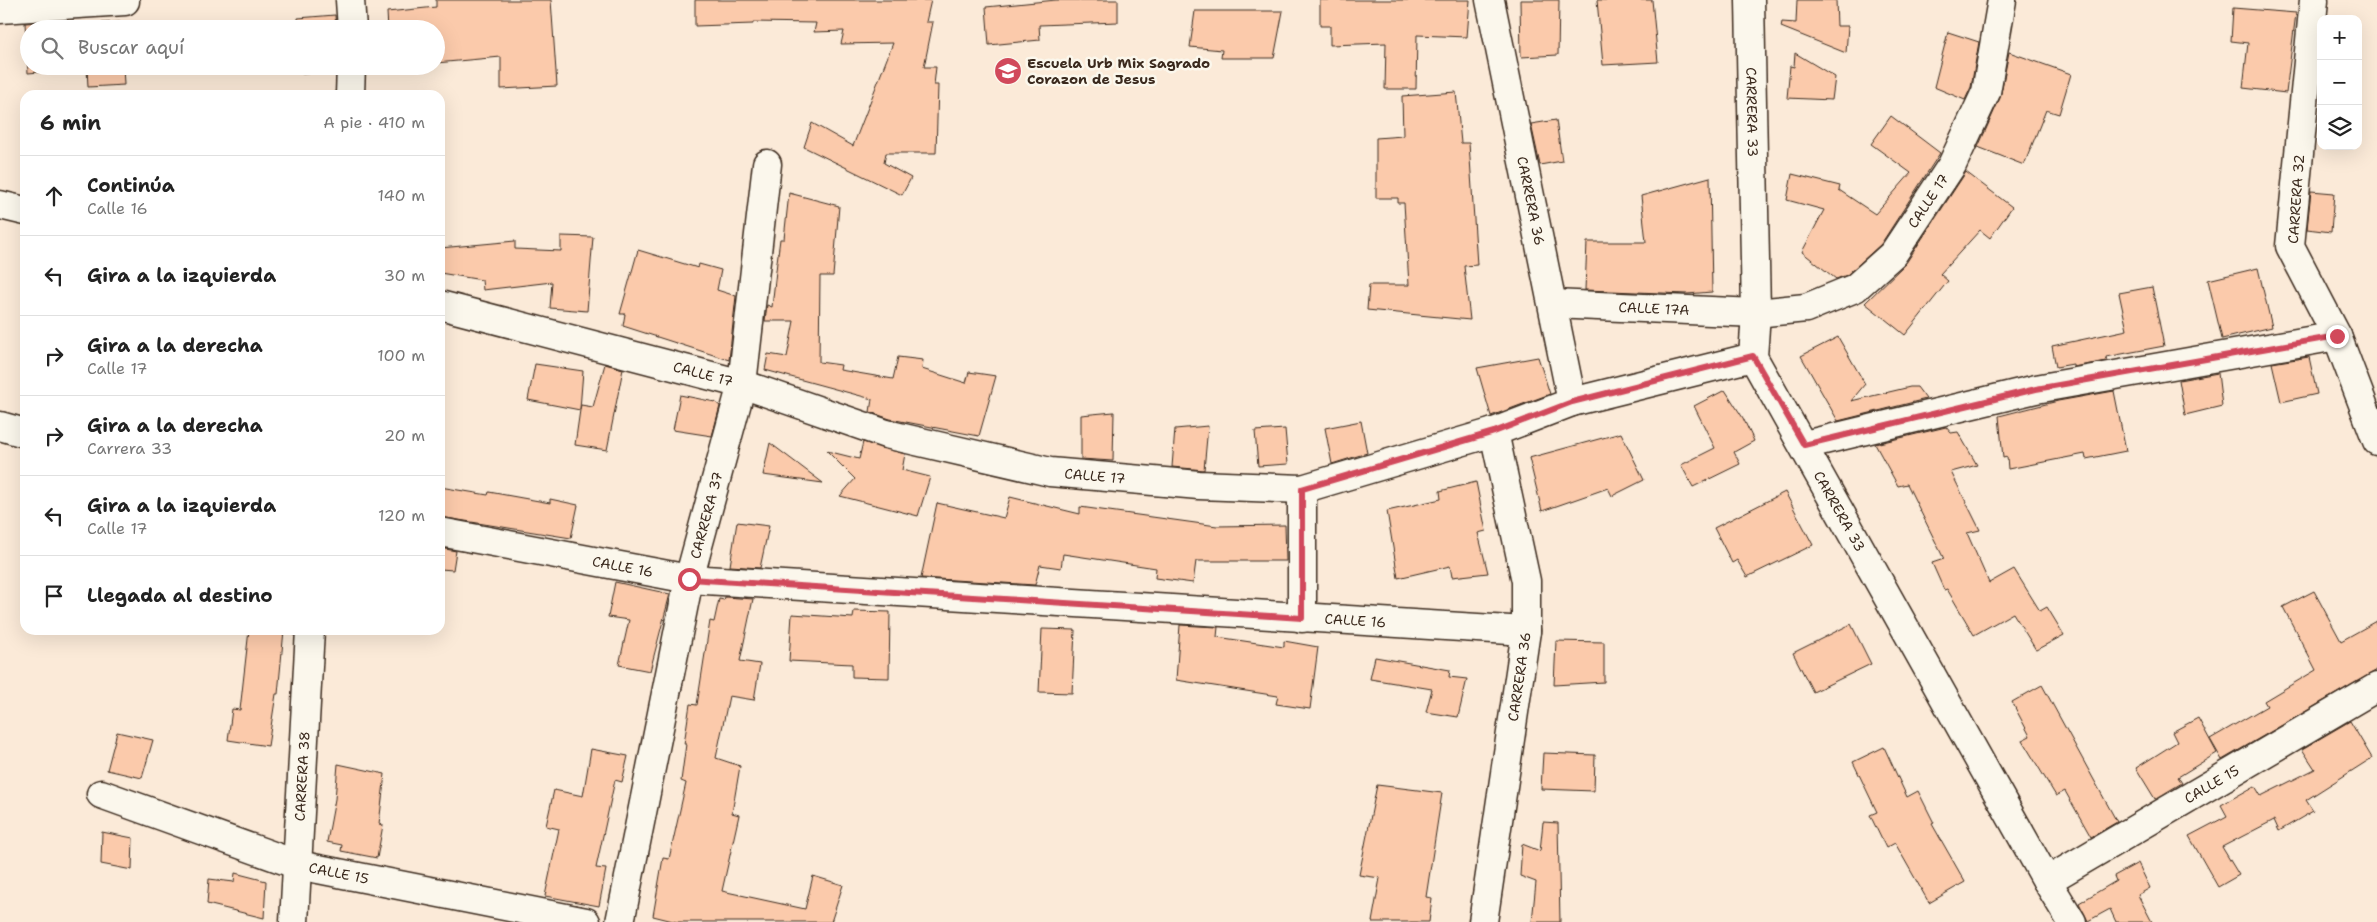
<!DOCTYPE html>
<html lang="es">
<head>
<meta charset="utf-8">
<style>
	body { margin:0; font-family:"Shantell Sans",sans-serif; background:#f2f2f2; color:#222 }
	.controls { position:absolute; right:15px; top:15px; display:grid; overflow:hidden; border-radius:10px; box-shadow:0 5px 20px #0002 }
	.controls button { width:45px; height:45px; display:grid; place-items:center; padding:0; border:0; border-bottom:1px solid #e0e0e0; background:#fff; color:#222; font:25px sans-serif }
	.stop { position:absolute; width:15px; height:15px; margin:-11px; border:4px solid #d1495b; border-radius:50%; background:#fff }
	.stop.end { background:#d1495b; border-color:#fff; box-shadow:0 1px 5px #0008 }
	.list { margin:0; padding:0; list-style:none }
	h2 { display:flex; justify-content:space-between; align-items:center; height:65px; margin:0; padding:0 20px; font-size:21px }
	h2 small { font-size:16px; font-weight:400; color:#767676 }
	.list li { display:grid; grid-template-columns:32px 1fr auto; gap:15px; align-items:center; box-sizing:border-box; height:80px; padding:0 20px; border-top:1px solid #e0e0e0 }
	.list b { display:block; font-size:19px; white-space:nowrap }
	.list p { margin:0; font-size:16px; white-space:nowrap; color:#767676 }
	.list em { font-size:16px; font-style:normal; color:#767676 }
	.icon { flex:none; width:28px; height:28px; fill:none; stroke:currentColor; stroke-width:2; stroke-linecap:round; stroke-linejoin:round }
	.map { position:relative; flex:none; width:2377px; height:922px; overflow:hidden }
	.search { position:absolute; background:#fff; box-shadow:0 5px 20px #0002; left:20px; top:20px; width:425px; height:55px; display:flex; align-items:center; gap:12px; box-sizing:border-box; padding:0 18px; border-radius:28px; color:#767676; font-size:19px }
	.panel { position:absolute; background:#fff; box-shadow:0 5px 20px #0002; left:20px; top:90px; width:425px; height:545px; border-radius:15px }
	.map>svg:first-child { display:block }
</style>
</head>
<body>
<div class="map">
<svg width="2377" height="922" viewBox="0 0 2377 922">
	<rect width="100%" height="100%" fill="#fbead8"/>
	<filter id="ink" filterUnits="userSpaceOnUse"><feTurbulence type="fractalNoise" baseFrequency=".02" numOctaves="2"/><feDisplacementMap in="SourceGraphic" scale="10" xChannelSelector="R" yChannelSelector="G"/><feConvolveMatrix kernelMatrix="1 2 1 2 8 2 1 2 1" color-interpolation-filters="sRGB"/></filter>
	<g filter="url(#ink)">
		<g fill="#fbcaab" stroke="#3b2a1e">
			<polygon points="436,0 551,0 557,86 501,89 501,57 436,63 436,29 388,29 387,12 436,7"/>
			<polygon points="695,0 931,0 926,22 933,22 924,67 936,67 934,85 938,85 936,153 886,153 884,163 911,178 902,195 804,147 812,123 853,146 893,43 841,44 844,31 814,32 816,23 753,22 753,24 695,26"/>
			<polygon points="1056,0 1118,0 1118,22 1039,25 1040,40 989,45 986,7"/>
			<polygon points="1320,0 1470,0 1467,37 1417,35 1416,89 1385,89 1386,43 1330,45 1330,26 1320,26"/>
			<polygon points="1520,0 1559,0 1558,55 1521,57"/>
			<polygon points="1597,0 1652,0 1658,62 1603,65"/>
			<polygon points="1797,0 1836,0 1837,26 1848,26 1846,53 1781,27 1782,22 1796,23"/>
			<polygon points="2233,8 2296,13 2286,93 2243,88 2248,43 2231,41"/>
			<polygon points="1195,11 1283,11 1274,58 1221,58 1222,50 1190,47"/>
			<polygon points="335,15 336,29 299,29 298,18"/>
			<polygon points="66,20 67,25 120,22 121,29 29,29 29,66 123,66 124,85 88,87 87,68 28,73 25,23"/>
			<polygon points="1948,32 1979,42 1971,87 1965,100 1934,87"/>
			<polygon points="2009,52 2071,74 2059,114 2046,110 2024,165 1978,147 2000,98"/>
			<polygon points="1795,53 1835,77 1832,100 1787,98 1790,66 1794,67"/>
			<polygon points="302,66 335,66 335,72 302,74"/>
			<polygon points="1456,92 1461,143 1469,143 1477,265 1464,266 1470,320 1367,310 1369,285 1409,285 1404,203 1398,203 1398,198 1376,198 1376,138 1403,136 1402,96"/>
			<polygon points="1891,116 1940,153 1881,244 1847,275 1836,279 1802,252 1824,210 1787,200 1792,174 1840,186 1839,190 1875,214 1911,173 1871,144"/>
			<polygon points="1556,120 1562,161 1540,165 1531,124"/>
			<polygon points="1966,172 2012,207 1990,238 1980,230 1940,274 1948,281 1905,335 1865,303 1906,263"/>
			<polygon points="1710,177 1712,292 1687,294 1585,290 1587,242 1646,242 1641,196"/>
			<polygon points="2311,191 2334,193 2331,232 2307,229"/>
			<polygon points="789,193 839,206 833,276 820,276 819,362 841,365 840,370 893,379 898,357 923,360 922,369 966,383 969,372 996,376 979,436 890,419 870,412 872,399 765,370 768,354 787,357 794,321 765,321 767,305 772,307 777,262 780,239 784,239"/>
			<polygon points="561,236 593,237 587,311 550,308 552,282 483,290 482,280 440,273 440,248 515,241 515,249 561,251"/>
			<polygon points="638,250 698,268 699,264 721,270 717,290 736,296 729,360 623,326 625,314 620,314"/>
			<polygon points="2258,268 2272,327 2222,339 2208,280"/>
			<polygon points="2152,287 2164,346 2106,357 2107,361 2073,367 2073,364 2056,367 2052,346 2127,330 2119,293"/>
			<polygon points="1838,337 1865,384 1851,401 1910,387 1917,387 1926,399 1838,421 1801,356"/>
			<polygon points="1538,357 1550,394 1491,416 1477,368"/>
			<polygon points="2309,357 2317,394 2281,402 2272,363"/>
			<polygon points="535,364 583,371 580,409 581,405 593,407 605,364 623,369 607,450 575,445 580,410 528,400"/>
			<polygon points="2218,373 2222,406 2185,415 2179,380"/>
			<polygon points="1725,390 1743,418 1754,441 1734,452 1740,464 1693,487 1681,465 1715,448 1694,406"/>
			<polygon points="2114,391 2126,451 2086,459 2085,454 2008,469 2007,457 2003,458 1999,416 2058,401"/>
			<polygon points="680,395 715,402 720,406 712,436 673,430"/>
			<polygon points="1114,412 1113,461 1081,459 1081,415"/>
			<polygon points="1361,421 1367,453 1332,464 1325,428"/>
			<polygon points="1208,426 1204,470 1172,467 1175,429"/>
			<polygon points="1946,427 1951,433 1958,432 1977,465 1951,472 1980,530 1967,533 1989,583 2014,569 2040,611 2047,607 2064,635 2036,650 2013,613 1974,635 1947,589 1944,590 1932,563 1944,559 1907,484 1898,486 1875,444"/>
			<polygon points="1285,429 1288,464 1258,466 1255,431"/>
			<polygon points="1621,433 1644,480 1612,496 1608,488 1542,511 1529,458"/>
			<polygon points="863,442 905,454 902,470 930,477 918,516 840,496 855,479 827,451 859,459"/>
			<polygon points="770,443 823,483 763,475"/>
			<polygon points="1476,482 1486,531 1478,533 1488,573 1452,577 1450,566 1398,578 1387,511 1441,499 1440,491"/>
			<polygon points="440,487 488,495 489,492 550,503 550,499 578,505 571,538 440,517"/>
			<polygon points="1785,492 1813,545 1747,577 1737,560 1732,563 1714,528"/>
			<polygon points="1010,497 1080,514 1080,507 1217,526 1285,525 1286,561 1196,561 1193,583 1155,578 1156,568 1063,554 1061,568 1040,565 1035,585 921,578 937,503 1004,518"/>
			<polygon points="737,522 769,526 760,568 730,566"/>
			<polygon points="440,548 456,551 453,570 440,569"/>
			<polygon points="615,582 670,594 650,671 619,665 629,620 608,617"/>
			<polygon points="2314,591 2341,641 2377,621 2377,670 2222,760 2210,739 2267,706 2264,701 2316,670 2283,607"/>
			<polygon points="725,597 753,599 740,661 760,664 754,700 729,696 716,758 740,766 732,813 739,815 722,891 805,909 813,876 843,885 831,922 677,922 653,916 663,858 669,859 686,783 681,781 686,744 684,744 690,704 697,705 710,621 714,622 719,599 724,600"/>
			<polygon points="854,611 890,612 889,678 852,677 852,664 789,661 792,614 853,618"/>
			<polygon points="1851,624 1871,664 1813,692 1793,653"/>
			<polygon points="1180,625 1218,627 1217,637 1284,647 1284,641 1318,647 1310,709 1276,704 1278,696 1176,680"/>
			<polygon points="1042,629 1075,630 1072,693 1039,692"/>
			<polygon points="249,630 284,630 278,694 276,694 268,746 228,740 232,709 240,710"/>
			<polygon points="1556,641 1604,642 1604,682 1554,685"/>
			<polygon points="1375,657 1450,670 1449,677 1467,679 1458,717 1426,712 1432,689 1370,679"/>
			<polygon points="2042,685 2117,822 2091,837 2065,791 2056,796 2022,740 2030,736 2012,702"/>
			<polygon points="2198,718 2217,753 2178,777 2182,783 2155,799 2136,768 2177,742 2172,732"/>
			<polygon points="2350,721 2372,758 2306,800 2313,811 2279,831 2274,820 2222,847 2239,875 2218,887 2189,836 2227,816 2221,805 2255,786 2261,796 2315,769 2302,749"/>
			<polygon points="117,732 153,740 142,778 107,770"/>
			<polygon points="1884,747 1907,797 1918,791 1934,823 1932,824 1965,882 1929,903 1895,843 1886,848 1870,815 1877,812 1853,762"/>
			<polygon points="591,749 628,756 622,782 615,780 596,868 606,869 599,906 545,896 559,829 546,826 554,790 583,796"/>
			<polygon points="1543,753 1595,755 1594,791 1541,789"/>
			<polygon points="338,764 385,774 379,824 383,825 377,858 341,851 342,845 327,842 335,799"/>
			<polygon points="1377,785 1442,793 1426,897 1432,898 1429,922 1372,922 1380,878 1359,875"/>
			<polygon points="1543,822 1558,823 1560,922 1532,922 1536,882 1520,876 1522,844 1540,851"/>
			<polygon points="102,832 133,838 132,870 101,864"/>
			<polygon points="2138,863 2150,888 2138,895 2152,922 2116,922 2110,909 2088,921 2079,903 2116,881 2114,876"/>
			<polygon points="235,873 266,881 264,918 207,904 209,879 234,882"/>
		</g>
		<g fill="none" stroke-linecap="round" stroke-linejoin="round">
			<g stroke="#3b2a1e" stroke-width="31">
				<g id="minor">
					<polyline points="350,0 352,29"/>
					<path id="s1" d="M1490,0L1572,402"/>
					<path id="s2" d="M1750,0L1756,313L1753,357L2047,881L2072,922"/>
					<polyline points="2314,0 2290,246 2337,336 2377,441"/>
					<polyline points="0,9 125,1"/>
					<polyline points="350,95 351,66"/>
					<polyline points="0,205 25,211"/>
					<path id="s3" d="M1553,304L1756,313L1806,308L1855,288L1893,254L1952,165L1986,92L2002,0"/>
					<path id="s4" d="M440,305L742,384L886,434L1050,472L1199,485L1302,489L1494,432L1572,402L1753,357"/>
					<polyline points="0,426 25,433"/>
					<polyline points="1804,445 2036,389 2337,336"/>
					<path id="s5" d="M440,532L689,579L1526,631"/>
					<polyline points="1302,618 1302,489"/>
					<path id="s6" d="M101,794L298,865L586,922"/>
					<path id="s7" d="M2047,881L2377,687"/>
					<path id="s8" d="M294,922L310,630"/>
					<path id="s9" d="M620,922L689,579L742,384L767,164"/>
					<path id="s10" d="M1483,922L1526,631V581L1494,432"/>
				</g>
			</g>
			<use href="#minor" stroke="#fbf7ec" stroke-width="28"/>
		</g>
	</g>
	<g fill="none" stroke-linecap="round" stroke-linejoin="round" filter="url(#ink)">
		<polyline stroke="#d1495b" stroke-width="6" points="689,579 1302,618 1302,489 1494,432 1572,402 1753,356 1804,445 2036,389 2337,336"/>
	</g>
	<defs>
		<g id="school-disc" transform="scale(1.4375)"><circle r="9.5" fill="#d1495b" stroke="#fbf7ec"/><path d="M0-5L7-2L0 1L-7-2ZM-4 1L0 2.5L4 1V4Q0 6-4 4Z" fill="#fff"/></g>
	</defs>
	<g fill-rule="evenodd">
		<use href="#school-disc" x="1008" y="71"/>
	</g>
	<g text-anchor="middle" stroke-width="5" stroke-linejoin="round" paint-order="stroke">
		<g font-size="14" font-weight="bold" fill="#3b2a1e" stroke="#fbf7ec" text-anchor="start">
			<text x="1027" y="68">Escuela Urb Mix Sagrado<tspan x="1027" dy="16">Corazon de Jesus</tspan></text>
		</g>
		<g font-size="14" fill="#3b2a1e" stroke="#fbf7ec">
			<text dy="5" stroke="none"><textPath href="#s2" startOffset="112">CARRERA 33</textPath></text>
			<text transform="translate(2296 199) rotate(-86)" y="5">CARRERA 32</text>
			<text dy="5" stroke="none"><textPath href="#s1" startOffset="205">CARRERA 36</textPath></text>
			<text dy="5" stroke="none"><textPath href="#s3" startOffset="421">CALLE 17</textPath></text>
			<text dy="5" stroke="none"><textPath href="#s3" startOffset="101">CALLE 17A</textPath></text>
			<text dy="5" stroke="none"><textPath href="#s4" startOffset="272">CALLE 17</textPath></text>
			<text dy="5" stroke="none"><textPath href="#s4" startOffset="678">CALLE 17</textPath></text>
			<text dy="5" stroke="none"><textPath href="#s2" startOffset="534">CARRERA 33</textPath></text>
			<text dy="5" stroke="none"><textPath href="#s9" startOffset="416">CARRERA 37</textPath></text>
			<text dy="5" stroke="none"><textPath href="#s5" startOffset="186">CALLE 16</textPath></text>
			<text dy="5" stroke="none"><textPath href="#s5" startOffset="921">CALLE 16</textPath></text>
			<text dy="5" stroke="none"><textPath href="#s10" startOffset="248">CARRERA 36</textPath></text>
			<text dy="5" stroke="none"><textPath href="#s8" startOffset="146">CARRERA 38</textPath></text>
			<text dy="5" stroke="none"><textPath href="#s7" startOffset="191">CALLE 15</textPath></text>
			<text dy="5" stroke="none"><textPath href="#s6" startOffset="251">CALLE 15</textPath></text>
		</g>
	</g>
</svg>
<div class="controls">
<button>+</button>
<button>−</button>
<button><svg class="icon" aria-label="layers" viewBox="0 0 24 24"><path d="M12 4l9 5-9 5-9-5zM3 14l9 5 9-5"/></svg></button>
</div>
<div class="stop" style="left:689px;top:579px"></div>
<div class="stop end" style="left:2337px;top:336px"></div>
<div class="search"><svg class="icon" aria-label="search" viewBox="0 0 24 24"><circle cx="10" cy="10" r="6"/><path d="M15 15l6 6"/></svg>Buscar aquí</div>
<section class="panel">
<h2>6 min<small>A pie · 410 m</small></h2>
<ul class="list">
<li><svg class="icon" aria-label="ahead" viewBox="0 0 24 24"><path d="M12 20V5M6 11l6-6 6 6"/></svg><div><b>Continúa</b><p>Calle 16</p></div><em>140 m</em></li>
<li><svg class="icon" aria-label="left" viewBox="0 0 24 24"><path d="M17 20v-9H6M10 6l-5 5 5 5"/></svg><div><b>Gira a la izquierda</b></div><em>30 m</em></li>
<li><svg class="icon" aria-label="right" viewBox="0 0 24 24"><path d="M7 20v-9h11M14 6l5 5-5 5"/></svg><div><b>Gira a la derecha</b><p>Calle 17</p></div><em>100 m</em></li>
<li><svg class="icon" aria-label="right" viewBox="0 0 24 24"><path d="M7 20v-9h11M14 6l5 5-5 5"/></svg><div><b>Gira a la derecha</b><p>Carrera 33</p></div><em>20 m</em></li>
<li><svg class="icon" aria-label="left" viewBox="0 0 24 24"><path d="M17 20v-9H6M10 6l-5 5 5 5"/></svg><div><b>Gira a la izquierda</b><p>Calle 17</p></div><em>120 m</em></li>
<li><svg class="icon" aria-label="arrive" viewBox="0 0 24 24"><path d="M6 21V4h12l-3 4 3 4H6"/></svg><div><b>Llegada al destino</b></div></li>
</ul>
</section>
</div>
</body>
</html>
